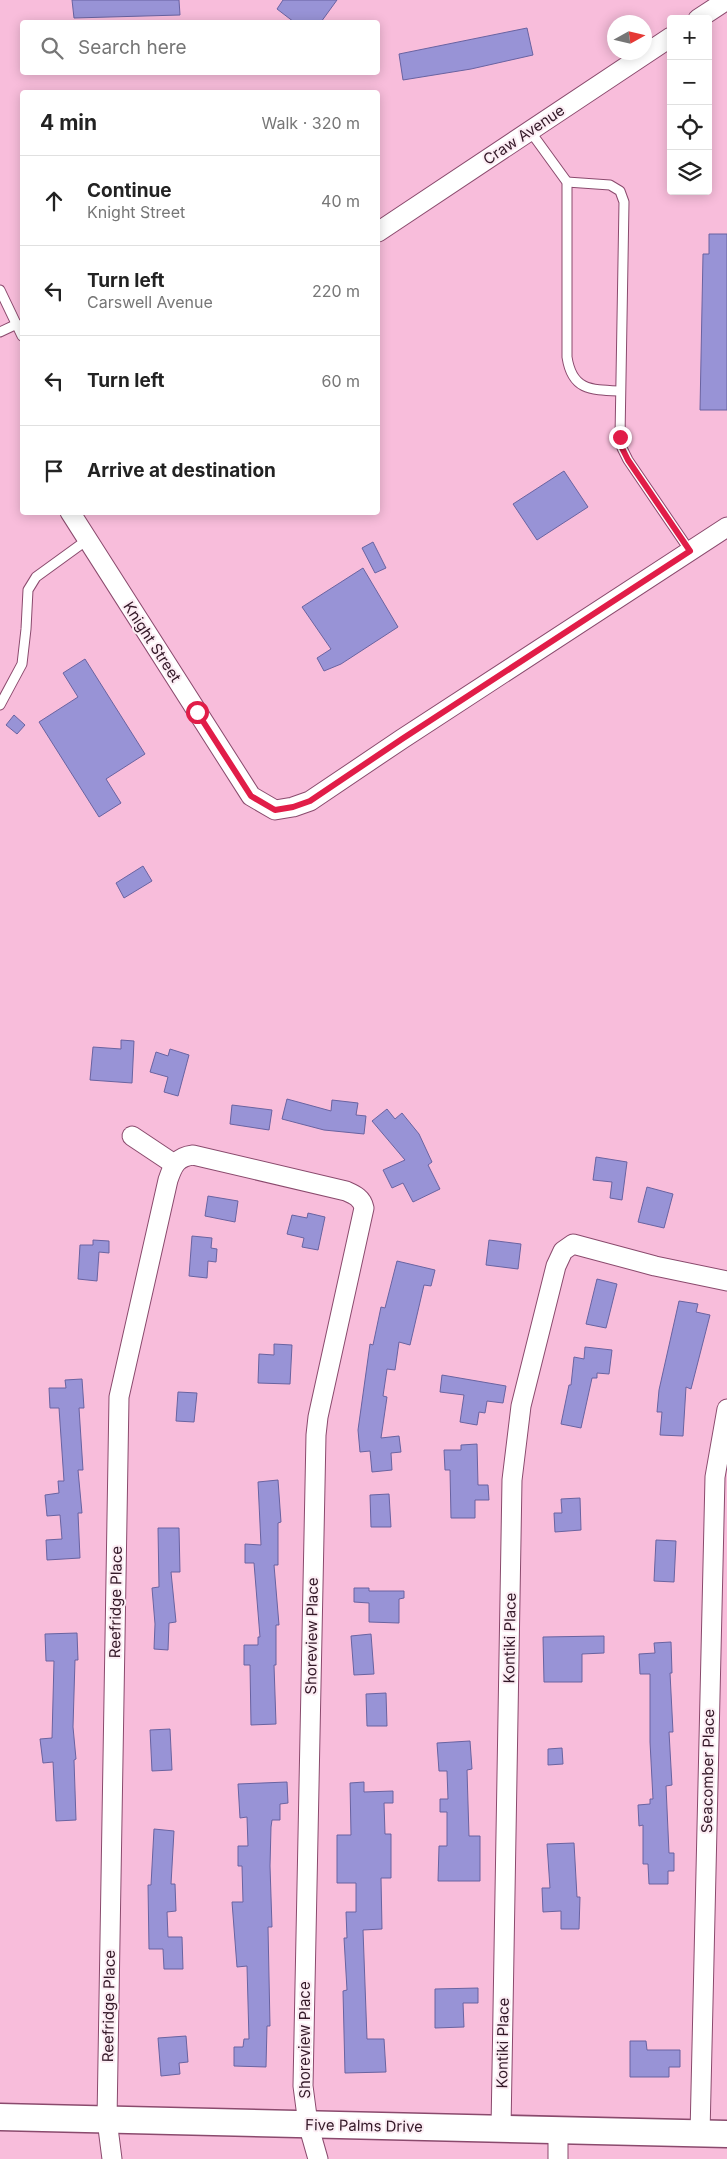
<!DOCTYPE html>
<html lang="en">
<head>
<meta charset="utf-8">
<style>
	body { margin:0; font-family:Inter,sans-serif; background:#f2f2f2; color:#222 }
	.controls { position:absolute; right:15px; top:15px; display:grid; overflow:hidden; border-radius:5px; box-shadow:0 2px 12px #0003 }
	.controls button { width:45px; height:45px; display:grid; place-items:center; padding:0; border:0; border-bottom:1px solid #e0e0e0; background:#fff; color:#222; font:25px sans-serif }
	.compass { position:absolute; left:607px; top:15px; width:45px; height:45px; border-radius:50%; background:#fff; box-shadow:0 2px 12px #0003; rotate:82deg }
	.stop { position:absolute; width:15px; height:15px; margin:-11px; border:4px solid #e11d48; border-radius:50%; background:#fff }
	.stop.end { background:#e11d48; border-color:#fff; box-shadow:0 1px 5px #0008 }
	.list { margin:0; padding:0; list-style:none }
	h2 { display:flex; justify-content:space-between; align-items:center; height:65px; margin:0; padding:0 20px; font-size:21px }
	h2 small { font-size:16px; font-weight:400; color:#767676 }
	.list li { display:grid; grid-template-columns:32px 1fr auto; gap:15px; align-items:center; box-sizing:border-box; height:90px; padding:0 20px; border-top:1px solid #e0e0e0 }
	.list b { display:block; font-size:19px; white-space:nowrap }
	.list p { margin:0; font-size:16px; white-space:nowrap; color:#767676 }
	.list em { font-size:16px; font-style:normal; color:#767676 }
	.icon { flex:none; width:28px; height:28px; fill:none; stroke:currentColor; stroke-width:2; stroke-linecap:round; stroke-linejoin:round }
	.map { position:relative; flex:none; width:727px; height:2159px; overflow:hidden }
	.search { position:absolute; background:#fff; box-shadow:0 2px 12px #0003; left:20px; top:20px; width:360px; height:55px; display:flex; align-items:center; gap:12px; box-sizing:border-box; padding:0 18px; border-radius:5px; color:#767676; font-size:19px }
	.panel { position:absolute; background:#fff; box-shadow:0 2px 12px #0003; left:20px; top:90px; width:360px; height:425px; border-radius:5px }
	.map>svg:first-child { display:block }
</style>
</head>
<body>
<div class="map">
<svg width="727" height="2159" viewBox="0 0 727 2159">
	<rect width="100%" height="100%" fill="#f8bddb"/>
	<g fill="#9893d6" stroke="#6963a1">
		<polygon points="72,0 179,0 180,15 74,18"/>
		<polygon points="283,0 337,0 321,22 294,22 277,9"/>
		<polygon points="527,28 533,55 471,69 403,80 399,54"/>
		<polygon points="709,234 727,234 727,410 700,410 703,254 709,254"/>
		<polygon points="564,471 588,507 537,540 513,504"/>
		<polygon points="373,542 386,568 375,573 362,548"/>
		<polygon points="363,568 398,627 341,664 324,671 317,658 331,649 302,607"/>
		<polygon points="85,659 145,754 106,779 121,803 99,817 39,722 78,697 63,673"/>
		<polygon points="14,715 25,725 17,734 6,725"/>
		<polygon points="143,866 152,881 124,898 116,883"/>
		<polygon points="121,1040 134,1041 132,1083 90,1080 93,1047 121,1049"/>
		<polygon points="170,1049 189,1055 178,1096 164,1092 168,1077 150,1072 156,1052 168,1056"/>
		<polygon points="287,1099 331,1111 332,1100 358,1103 356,1115 366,1116 364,1134 324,1130 282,1119"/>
		<polygon points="232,1105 272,1110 269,1130 230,1124"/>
		<polygon points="387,1109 395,1119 402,1113 419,1134 432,1162 428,1165 440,1189 413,1202 403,1183 392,1188 383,1170 405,1160 372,1121"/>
		<polygon points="596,1157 627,1162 622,1200 610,1198 612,1182 593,1180"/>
		<polygon points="647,1187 673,1194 664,1228 638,1222"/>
		<polygon points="208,1196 238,1201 235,1222 205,1216"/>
		<polygon points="308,1213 325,1217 318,1250 302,1247 304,1238 287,1234 292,1215 307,1218"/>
		<polygon points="192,1236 212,1238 211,1248 217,1249 216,1262 208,1261 207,1278 189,1276"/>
		<polygon points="93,1240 109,1241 109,1253 99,1252 97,1281 78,1279 80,1245 93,1245"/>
		<polygon points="489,1240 521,1244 518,1269 486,1265"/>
		<polygon points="397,1261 435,1270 431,1286 424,1285 410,1345 399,1342 395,1370 387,1369 383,1396 387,1397 381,1438 399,1436 401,1452 391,1453 392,1470 372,1472 370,1451 360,1452 358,1430 370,1344 373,1345 381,1307 385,1308"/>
		<polygon points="597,1279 617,1284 606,1328 586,1324"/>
		<polygon points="679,1301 698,1304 696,1312 710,1315 691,1389 686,1387 683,1436 660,1435 662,1412 657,1412 659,1390"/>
		<polygon points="274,1344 292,1345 290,1384 258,1383 259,1354 274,1355"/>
		<polygon points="585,1347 612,1350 609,1374 597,1373 597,1378 592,1378 581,1428 561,1424 569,1385 571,1385 574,1357 584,1359"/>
		<polygon points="442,1375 506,1386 503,1403 487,1401 485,1413 479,1412 477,1425 460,1422 464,1395 440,1392"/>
		<polygon points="82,1379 84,1408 79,1408 83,1470 78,1470 82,1513 78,1513 80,1558 47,1560 46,1540 62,1539 60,1515 47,1516 45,1495 59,1493 58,1481 64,1481 59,1408 50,1408 49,1388 66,1388 65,1380"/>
		<polygon points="178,1392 197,1393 194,1422 176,1421"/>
		<polygon points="477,1444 478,1485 488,1485 489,1500 475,1500 475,1518 451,1518 450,1470 445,1470 444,1450 461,1450 461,1445"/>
		<polygon points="278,1480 281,1522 278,1523 278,1565 274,1565 279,1625 276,1625 276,1665 274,1665 276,1724 251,1725 250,1665 244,1665 244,1645 258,1645 258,1637 260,1637 254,1563 245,1563 245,1544 261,1545 258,1482"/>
		<polygon points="389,1494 391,1527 371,1527 370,1495"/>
		<polygon points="580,1498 581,1530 555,1532 554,1513 562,1513 561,1499"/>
		<polygon points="158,1528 179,1528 180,1572 171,1572 176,1622 169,1623 168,1650 154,1649 155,1624 152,1588 159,1587"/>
		<polygon points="656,1540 676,1541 674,1582 654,1581"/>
		<polygon points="354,1588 369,1588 369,1591 404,1591 404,1598 399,1599 399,1623 369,1622 369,1603 354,1602"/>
		<polygon points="77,1633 78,1660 75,1660 73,1727 76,1759 74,1760 76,1820 56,1821 53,1762 43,1763 40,1739 52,1738 54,1661 46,1661 45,1634"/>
		<polygon points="371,1634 374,1674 354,1675 351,1636"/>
		<polygon points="604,1636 604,1653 582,1654 582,1682 544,1682 543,1637"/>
		<polygon points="671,1642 672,1673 670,1673 673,1732 669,1732 672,1785 666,1786 669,1853 674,1853 674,1871 668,1871 668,1884 649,1884 648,1864 643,1864 643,1825 639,1826 638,1805 650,1804 650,1799 653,1799 650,1742 650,1674 640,1674 639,1654 655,1653 654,1643"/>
		<polygon points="386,1693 387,1726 367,1726 366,1694"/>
		<polygon points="170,1729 172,1770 152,1771 150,1730"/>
		<polygon points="470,1741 472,1769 467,1770 469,1836 480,1836 480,1881 438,1881 439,1846 447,1846 447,1812 440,1812 440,1799 448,1799 447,1771 439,1771 437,1743"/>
		<polygon points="562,1748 563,1764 548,1765 548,1749"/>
		<polygon points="287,1782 288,1803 280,1804 280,1820 272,1820 271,1827 270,1866 272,1927 268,1927 270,2026 267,2026 266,2067 234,2066 234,2047 243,2047 244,2039 249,2039 247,1966 237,1967 232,1902 243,1902 242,1866 238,1866 238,1846 248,1846 247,1817 240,1818 238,1784"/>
		<polygon points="364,1782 364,1792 393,1791 393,1803 384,1803 385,1834 391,1834 391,1878 381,1878 382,1929 363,1930 367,2039 384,2039 386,2072 345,2073 343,1991 347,1990 344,1938 347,1938 346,1912 356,1912 356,1883 337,1883 337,1835 351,1835 350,1783"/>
		<polygon points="154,1829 174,1831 171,1884 175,1884 176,1911 167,1912 168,1937 182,1937 183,1969 164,1969 163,1949 149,1949 148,1885 151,1885"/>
		<polygon points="574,1843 577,1897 580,1897 579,1929 561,1929 561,1911 543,1912 542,1888 550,1888 547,1844"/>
		<polygon points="478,1988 478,2003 463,2003 464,2027 435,2028 435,1989"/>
		<polygon points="186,2036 188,2062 179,2063 180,2074 161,2076 158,2038"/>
		<polygon points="630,2041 646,2041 647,2050 680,2050 680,2067 669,2067 669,2077 630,2077"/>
	</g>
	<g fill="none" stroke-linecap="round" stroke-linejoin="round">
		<g stroke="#8a4a6d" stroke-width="11">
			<g id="lane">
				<path d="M530,131L567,182V357C572,390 590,390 620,391"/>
				<polyline points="567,182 610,185 620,191 624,202 620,437 622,448 628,460 690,551"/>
				<polyline points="0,290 22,336"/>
				<polyline points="0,332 17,324"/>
				<polyline points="0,705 22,664 26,629 28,590 36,577 87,540"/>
			</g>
		</g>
		<g stroke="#8a4a6d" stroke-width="21">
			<g id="street">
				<polyline points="698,19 727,0"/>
				<polyline points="378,232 671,37"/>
				<polyline points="70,512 251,796 275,810 293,807 310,801 402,739 727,527"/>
				<polyline points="132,1136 174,1164"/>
				<polyline points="501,2129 512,1480 521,1406 556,1266 563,1251 573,1244 655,1266 727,1281"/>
				<polyline points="558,2130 558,2159"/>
				<polyline points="700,2134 715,1477 727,1409"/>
				<path d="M112,2159L107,2120L119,1397L168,1180C173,1165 177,1157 193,1155L346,1191C355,1195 362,1198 364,1208L318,1417L316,1435L303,2086L308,2124L318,2159"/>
			</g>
		</g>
		<g stroke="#8a4a6d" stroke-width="29">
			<polyline id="secondary" points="0,2117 727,2134"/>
		</g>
		<use href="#lane" stroke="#fff" stroke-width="9"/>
		<use href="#street" stroke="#fff" stroke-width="19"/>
		<use href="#secondary" stroke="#fff" stroke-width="26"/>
	</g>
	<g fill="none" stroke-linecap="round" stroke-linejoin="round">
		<polyline stroke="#e11d48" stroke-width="6" points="197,712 251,796 275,810 293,807 310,801 402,739 690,551 628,460 622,448 620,437"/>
	</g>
	<g text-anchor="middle" stroke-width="4" stroke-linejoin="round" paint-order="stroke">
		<g font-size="15" fill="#331827" stroke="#fcedf4">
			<text transform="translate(524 135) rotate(-34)" y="5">Craw Avenue</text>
			<text transform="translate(152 642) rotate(57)" y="5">Knight Street</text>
			<text transform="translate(116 1602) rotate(-89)" y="5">Reefridge Place</text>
			<text transform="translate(312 1636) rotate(-89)" y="5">Shoreview Place</text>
			<text transform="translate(510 1638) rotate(-89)" y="5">Kontiki Place</text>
			<text transform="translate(708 1771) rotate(-89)" y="5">Seacomber Place</text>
			<text transform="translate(109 2006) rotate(-89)" y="5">Reefridge Place</text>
			<text transform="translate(305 2040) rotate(-90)" y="5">Shoreview Place</text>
			<text transform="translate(503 2043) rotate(-89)" y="5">Kontiki Place</text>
			<text transform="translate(364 2126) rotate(1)" y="5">Five Palms Drive</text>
		</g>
	</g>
</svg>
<div class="controls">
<button>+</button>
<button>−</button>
<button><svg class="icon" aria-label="locate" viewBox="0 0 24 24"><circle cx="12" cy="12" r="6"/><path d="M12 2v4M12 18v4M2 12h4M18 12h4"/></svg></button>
<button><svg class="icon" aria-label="layers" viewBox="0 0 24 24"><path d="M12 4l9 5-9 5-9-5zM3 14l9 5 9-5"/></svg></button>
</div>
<svg class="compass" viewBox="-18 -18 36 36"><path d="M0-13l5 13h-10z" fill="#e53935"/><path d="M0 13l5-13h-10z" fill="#767676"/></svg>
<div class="stop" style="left:197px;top:712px"></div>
<div class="stop end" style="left:620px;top:437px"></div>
<div class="search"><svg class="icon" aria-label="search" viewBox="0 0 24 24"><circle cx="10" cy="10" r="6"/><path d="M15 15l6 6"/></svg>Search here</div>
<section class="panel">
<h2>4 min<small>Walk · 320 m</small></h2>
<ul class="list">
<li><svg class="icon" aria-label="ahead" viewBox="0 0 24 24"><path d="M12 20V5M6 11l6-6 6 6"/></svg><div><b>Continue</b><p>Knight Street</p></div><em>40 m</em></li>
<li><svg class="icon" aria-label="left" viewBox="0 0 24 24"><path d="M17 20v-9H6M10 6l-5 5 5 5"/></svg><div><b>Turn left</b><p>Carswell Avenue</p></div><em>220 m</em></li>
<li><svg class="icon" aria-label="left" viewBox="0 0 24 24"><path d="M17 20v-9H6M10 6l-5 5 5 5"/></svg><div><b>Turn left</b></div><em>60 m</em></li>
<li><svg class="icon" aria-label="arrive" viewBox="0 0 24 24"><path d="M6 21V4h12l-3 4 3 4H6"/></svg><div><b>Arrive at destination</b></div></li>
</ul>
</section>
</div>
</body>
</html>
